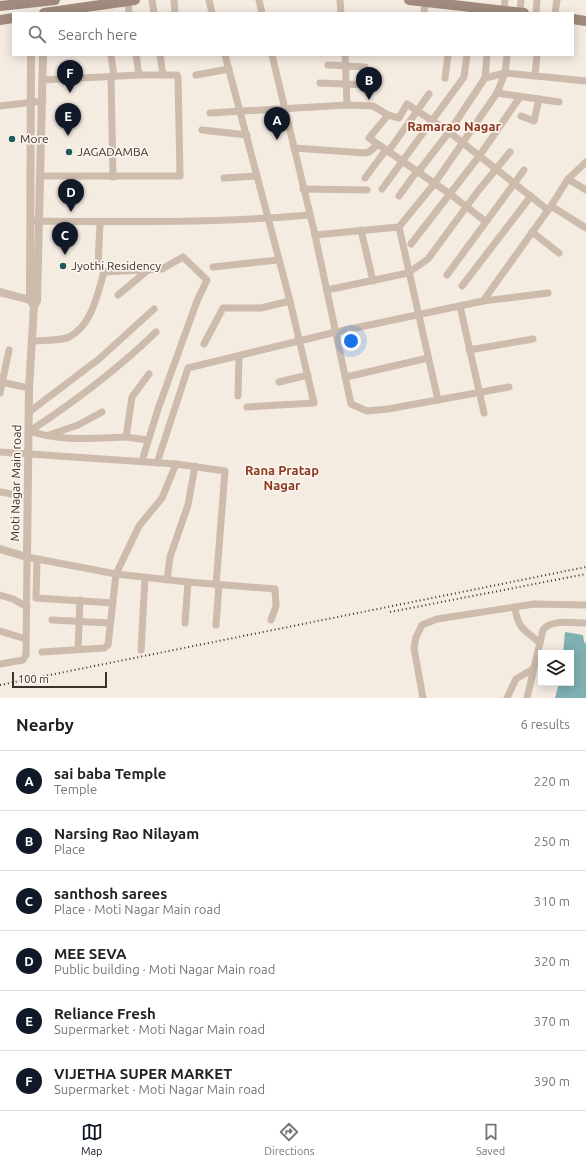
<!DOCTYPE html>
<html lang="en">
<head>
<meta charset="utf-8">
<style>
	body { margin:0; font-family:Ubuntu,sans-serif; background:#f6f6f6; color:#222 }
	.controls { position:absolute; right:12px; bottom:12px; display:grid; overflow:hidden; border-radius:0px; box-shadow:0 2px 10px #0003 }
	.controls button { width:36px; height:36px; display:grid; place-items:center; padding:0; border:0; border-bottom:1px solid #e0e0e0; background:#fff; color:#222; font:20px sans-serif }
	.scale { position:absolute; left:12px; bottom:10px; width:95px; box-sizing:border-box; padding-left:4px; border:2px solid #3b302b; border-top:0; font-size:11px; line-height:14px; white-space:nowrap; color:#3b302b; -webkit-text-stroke:3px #fbf5ee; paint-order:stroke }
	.you { position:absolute; left:351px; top:341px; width:14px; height:14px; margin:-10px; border:3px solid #fff; border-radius:50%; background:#1a73e8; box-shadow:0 0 0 6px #1a73e833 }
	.badge { display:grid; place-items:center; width:26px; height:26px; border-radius:50%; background:#111827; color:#fff; font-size:13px; font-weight:700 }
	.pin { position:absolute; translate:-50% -33px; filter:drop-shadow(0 1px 2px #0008) }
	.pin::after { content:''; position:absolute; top:21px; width:14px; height:12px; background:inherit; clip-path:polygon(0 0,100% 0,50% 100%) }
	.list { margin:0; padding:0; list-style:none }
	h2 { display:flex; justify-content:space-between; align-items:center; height:52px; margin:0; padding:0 16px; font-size:17px }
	h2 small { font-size:13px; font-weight:400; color:#767676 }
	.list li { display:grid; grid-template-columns:26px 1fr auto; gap:12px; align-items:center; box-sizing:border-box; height:60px; padding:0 16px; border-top:1px solid #e0e0e0 }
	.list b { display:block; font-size:15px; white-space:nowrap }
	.list p { margin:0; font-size:13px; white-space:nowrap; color:#767676 }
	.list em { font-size:13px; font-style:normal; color:#767676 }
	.icon { flex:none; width:22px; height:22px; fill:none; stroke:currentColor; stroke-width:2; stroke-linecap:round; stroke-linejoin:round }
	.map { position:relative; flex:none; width:586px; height:698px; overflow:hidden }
	.search { position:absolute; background:#fff; box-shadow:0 2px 10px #0003; left:12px; right:12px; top:12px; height:44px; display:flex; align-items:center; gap:10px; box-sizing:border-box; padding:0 14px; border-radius:0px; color:#767676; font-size:15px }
	.sheet { height:412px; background:#fff }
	nav { display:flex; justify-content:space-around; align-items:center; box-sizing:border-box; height:56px; border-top:1px solid #e0e0e0; background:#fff; font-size:11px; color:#767676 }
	nav a { display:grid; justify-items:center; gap:2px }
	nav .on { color:#111827 }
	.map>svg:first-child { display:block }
</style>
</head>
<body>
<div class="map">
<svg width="586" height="698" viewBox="0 0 586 698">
	<rect width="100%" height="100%" fill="#f4ebe1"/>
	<polygon fill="#7fb0b2" points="565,632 583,635 584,642 586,644 586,698 555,698 559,683 571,683 571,653 563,653"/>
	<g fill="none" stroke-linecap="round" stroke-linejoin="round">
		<g stroke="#cdbbac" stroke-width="7">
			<polyline points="152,0 154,13"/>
			<polyline points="174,0 175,13"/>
			<polyline points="209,0 212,13"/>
			<polyline points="259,0 262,13"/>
			<polyline points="340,0 341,13"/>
			<polyline points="128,2 129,13"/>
			<polyline points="504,11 505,0"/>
			<polyline points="424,13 425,2"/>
			<polyline points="520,13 521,0"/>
			<polyline points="536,13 537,0"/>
			<polyline points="555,13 557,0"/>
			<polyline points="111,55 114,76"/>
			<polyline points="136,55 139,75"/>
			<polyline points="160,55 163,75"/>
			<polyline points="225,55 290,301 314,403 247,407"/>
			<polyline points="272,55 315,235 351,404 367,411 388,409 509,387"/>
			<polyline points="345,55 347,105"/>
			<polyline points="328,65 365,67"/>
			<polyline points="196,75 229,69"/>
			<polyline points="535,76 537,55"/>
			<polyline points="111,77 113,177"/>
			<polyline points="445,78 448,55"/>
			<polyline points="485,78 487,55"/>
			<polyline points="320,83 369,85"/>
			<polyline points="497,93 559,102"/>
			<polyline points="0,106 43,101"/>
			<polyline points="210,113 347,105 373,106 388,115 369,138 450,194 485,221"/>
			<polyline points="388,115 399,118 407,104 449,132 548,210"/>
			<polyline points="521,116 534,121 539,99"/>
			<polyline points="202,130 247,135"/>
			<polyline points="294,148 365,153 369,152 377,145"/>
			<polyline points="388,152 429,94"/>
			<polyline points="418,172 449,132 485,78 505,73 586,81"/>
			<polyline points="41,176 180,176 178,78 177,75 139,75 43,80"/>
			<polyline points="224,178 257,176"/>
			<polyline points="365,178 385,151"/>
			<polyline points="568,179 586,190"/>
			<polyline points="303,189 367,190"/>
			<polyline points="382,189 464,77 467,55"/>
			<polyline points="399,196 417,171"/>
			<polyline points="551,206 586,228"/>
			<path d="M34,221C126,222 218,223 310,215"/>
			<polyline points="100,223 98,266 104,272 162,269 183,257 207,280 197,301 158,409 142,461"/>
			<polyline points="399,227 438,400"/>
			<polyline points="361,230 373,281"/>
			<polyline points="532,232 559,253"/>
			<polyline points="315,235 399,227 434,184 497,93 505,73 507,55"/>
			<polyline points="411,244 480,155 520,97"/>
			<polyline points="213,267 278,260"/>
			<polyline points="447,275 524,170"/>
			<polyline points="462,286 531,196"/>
			<polyline points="327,290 408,273 428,259 478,191 510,152"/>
			<polyline points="118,295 148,270"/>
			<polyline points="483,301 551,206 568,179 586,162"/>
			<polyline points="460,306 484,413"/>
			<path d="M32,341C41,340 61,341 69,337C91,327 98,293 104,272"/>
			<polyline points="204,344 223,308 261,308 290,301"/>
			<polyline points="469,350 533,339"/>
			<polyline points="346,377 428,358"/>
			<polyline points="0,382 29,388"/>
			<polyline points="279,382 308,375"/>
			<polyline points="0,393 9,350"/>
			<polyline points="238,396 239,356"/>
			<polyline points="29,412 99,359 154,309"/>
			<path d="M30,431C74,402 118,369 156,332"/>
			<path d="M30,431C60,442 94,438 126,437"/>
			<polyline points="49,435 78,425 102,412"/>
			<polyline points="147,440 126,437 132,397 149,374"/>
			<polyline points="0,452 176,464 162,498 139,526 116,574 108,645 104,648 42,652"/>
			<polyline points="157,463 188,368 336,332 483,301 548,293"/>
			<polyline points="176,464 225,471 216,585"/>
			<polyline points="0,492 28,497"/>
			<polyline points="37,559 36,598 113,603"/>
			<polyline points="167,580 170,557 188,505 195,466"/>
			<polyline points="0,595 13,599 27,607"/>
			<path d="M515,608C518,629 525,630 540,643"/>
			<polyline points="52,620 110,623"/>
			<polyline points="185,623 188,582"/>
			<polyline points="216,625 219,585"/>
			<polyline points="0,631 26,639"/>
			<polyline points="78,649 80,600"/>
			<polyline points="141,650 145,578"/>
			<polyline points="0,664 23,660 26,655 27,557 116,574 188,582 275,589 276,606 271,620"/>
			<polyline points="423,698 414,648 416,637 422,625 437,619 534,604 586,605"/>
			<polyline points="507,698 516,679 533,669"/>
			<path d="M527,698L543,630C551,619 573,623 586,623"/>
		</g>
		<g stroke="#cdbbac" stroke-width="8">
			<polyline points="31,55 30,300 34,306"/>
			<polyline points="0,292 34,301"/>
			<polyline points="0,549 27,557 29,388 34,306 37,301 43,55"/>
		</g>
		<g stroke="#a18a7d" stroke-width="10">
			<polyline points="409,0 524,13"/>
			<polyline points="0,6 55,0"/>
			<polyline points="44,13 135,0"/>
			<polyline points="573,19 586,21"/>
			<polyline points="0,20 13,18"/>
		</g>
		<g stroke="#3b302b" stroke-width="2" stroke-dasharray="1 3" stroke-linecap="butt">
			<polyline points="390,612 586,574"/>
			<polyline points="0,685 586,567"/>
		</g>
	</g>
	<g fill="#1f5a5e" stroke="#fbf5ee" stroke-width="1.5">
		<circle cx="12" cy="139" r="4"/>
		<circle cx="69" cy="152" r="4"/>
		<circle cx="63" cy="266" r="4"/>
	</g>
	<g text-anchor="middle" stroke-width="3.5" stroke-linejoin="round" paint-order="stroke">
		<g font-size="12" fill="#3b302b" stroke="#fbf5ee" text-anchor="start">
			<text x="20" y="143">More</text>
			<text x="77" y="156">JAGADAMBA</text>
			<text x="71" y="270">Jyothi Residency</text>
		</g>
		<g font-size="12" fill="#3b302b" stroke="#fbf5ee">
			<text transform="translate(16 483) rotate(-89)" y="4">Moti Nagar Main road</text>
		</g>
		<g font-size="13" font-weight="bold" fill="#8c3b22" stroke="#fbf5ee">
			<text x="454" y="131">Ramarao Nagar</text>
			<text x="282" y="475">Rana Pratap<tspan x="282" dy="15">Nagar</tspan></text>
		</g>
	</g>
</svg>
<div class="controls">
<button><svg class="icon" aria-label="layers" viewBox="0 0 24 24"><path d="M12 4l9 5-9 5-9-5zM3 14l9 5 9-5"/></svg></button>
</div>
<div class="scale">100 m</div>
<div class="you"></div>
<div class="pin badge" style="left:277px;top:140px">A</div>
<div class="pin badge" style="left:369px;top:100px">B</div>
<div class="pin badge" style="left:65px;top:255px">C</div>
<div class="pin badge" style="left:71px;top:212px">D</div>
<div class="pin badge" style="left:68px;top:136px">E</div>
<div class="pin badge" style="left:70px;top:93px">F</div>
<div class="search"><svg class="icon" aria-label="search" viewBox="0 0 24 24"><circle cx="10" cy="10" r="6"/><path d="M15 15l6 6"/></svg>Search here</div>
</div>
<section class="sheet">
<h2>Nearby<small>6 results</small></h2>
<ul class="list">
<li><span class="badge">A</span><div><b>sai baba Temple</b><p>Temple</p></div><em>220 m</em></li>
<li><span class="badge">B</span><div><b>Narsing Rao Nilayam</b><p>Place</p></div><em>250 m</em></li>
<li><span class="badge">C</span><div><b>santhosh sarees</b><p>Place · Moti Nagar Main road</p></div><em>310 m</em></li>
<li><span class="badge">D</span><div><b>MEE SEVA</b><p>Public building · Moti Nagar Main road</p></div><em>320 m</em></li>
<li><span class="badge">E</span><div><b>Reliance Fresh</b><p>Supermarket · Moti Nagar Main road</p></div><em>370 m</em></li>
<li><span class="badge">F</span><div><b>VIJETHA SUPER MARKET</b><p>Supermarket · Moti Nagar Main road</p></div><em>390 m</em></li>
</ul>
</section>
<nav>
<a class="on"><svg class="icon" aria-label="map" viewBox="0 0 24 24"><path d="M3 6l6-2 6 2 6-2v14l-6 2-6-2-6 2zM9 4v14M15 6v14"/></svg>Map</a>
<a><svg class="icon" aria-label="directions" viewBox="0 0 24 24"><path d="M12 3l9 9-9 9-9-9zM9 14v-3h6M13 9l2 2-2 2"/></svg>Directions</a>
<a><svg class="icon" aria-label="saved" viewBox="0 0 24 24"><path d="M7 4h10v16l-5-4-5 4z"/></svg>Saved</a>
</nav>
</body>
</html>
